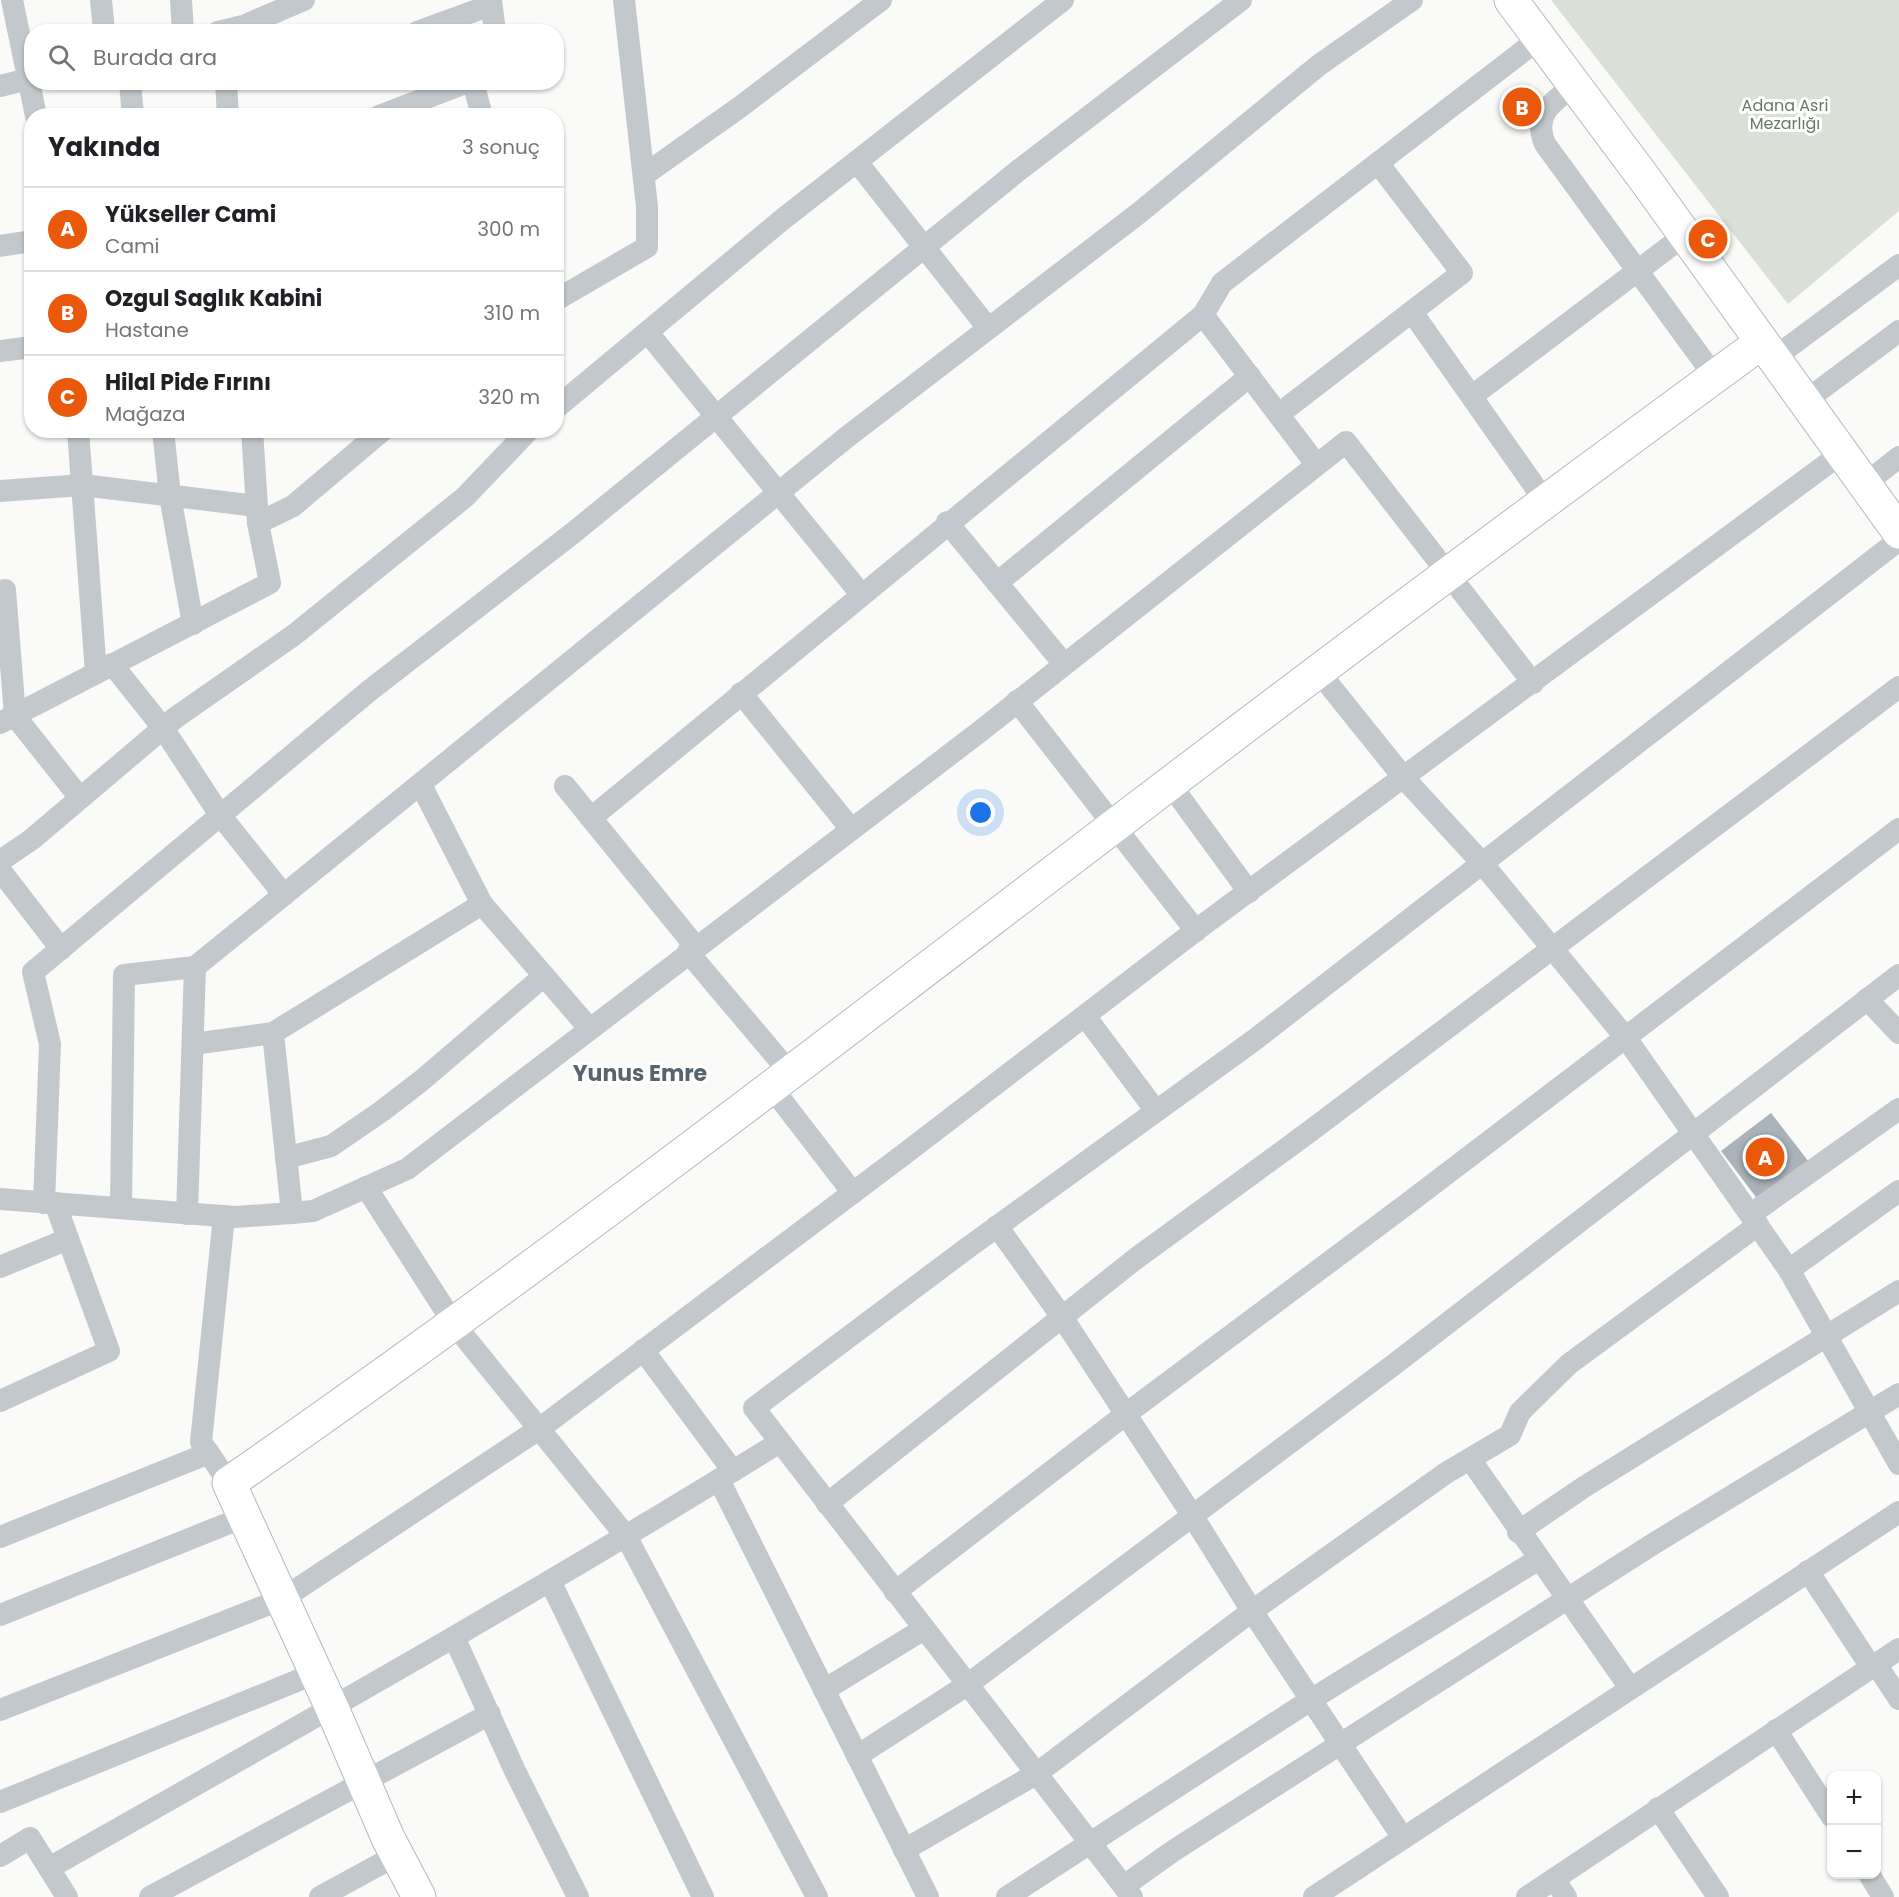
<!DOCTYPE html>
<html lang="tr">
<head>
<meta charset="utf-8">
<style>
	body { margin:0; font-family:Poppins,sans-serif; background:#f2f2f2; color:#202124 }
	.controls { position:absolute; right:18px; bottom:18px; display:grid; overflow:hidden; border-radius:12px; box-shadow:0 2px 4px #0004 }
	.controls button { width:54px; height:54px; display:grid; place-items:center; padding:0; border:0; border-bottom:2px solid #e0e0e0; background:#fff; color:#202124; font:30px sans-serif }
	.you { position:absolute; left:981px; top:813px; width:21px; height:21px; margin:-15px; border:4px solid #fff; border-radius:50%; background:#1a73e8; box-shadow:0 0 0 9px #1a73e833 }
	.badge { display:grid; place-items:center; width:39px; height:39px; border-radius:50%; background:#ea580c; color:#fff; font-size:20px; font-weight:700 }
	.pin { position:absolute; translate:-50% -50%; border:3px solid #fff; box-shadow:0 2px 6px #0006 }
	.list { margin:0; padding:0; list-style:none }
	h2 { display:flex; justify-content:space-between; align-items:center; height:78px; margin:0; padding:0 24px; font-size:26px }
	h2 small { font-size:20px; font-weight:400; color:#757577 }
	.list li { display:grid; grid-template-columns:39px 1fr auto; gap:18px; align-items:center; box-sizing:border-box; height:84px; padding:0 24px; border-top:2px solid #e0e0e0 }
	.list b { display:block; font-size:22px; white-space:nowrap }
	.list p { margin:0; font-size:20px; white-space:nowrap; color:#757577 }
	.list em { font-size:20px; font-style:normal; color:#757577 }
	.icon { flex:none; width:33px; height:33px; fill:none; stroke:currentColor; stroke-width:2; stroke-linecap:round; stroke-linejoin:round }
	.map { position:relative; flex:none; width:1899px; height:1897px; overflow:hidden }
	.search { position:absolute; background:#fff; box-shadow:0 2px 4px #0004; left:24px; top:24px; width:540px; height:66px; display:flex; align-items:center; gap:15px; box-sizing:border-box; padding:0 21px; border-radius:24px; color:#757577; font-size:22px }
	.panel { position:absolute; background:#fff; box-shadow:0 2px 4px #0004; left:24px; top:108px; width:540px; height:330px; border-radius:24px }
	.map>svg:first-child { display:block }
</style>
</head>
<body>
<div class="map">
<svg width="1899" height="1897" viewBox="0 0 1899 1897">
	<rect width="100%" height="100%" fill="#fafaf8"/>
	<polygon fill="#dadfd7" points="1551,0 1899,0 1899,211 1788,304"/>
	<polygon fill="#aab3b9" points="1771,1113 1809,1162 1759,1201 1721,1151"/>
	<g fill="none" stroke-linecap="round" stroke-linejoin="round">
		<g stroke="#b3babf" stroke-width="35">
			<g id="secondary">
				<polyline points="1511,0 1644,178 1899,532"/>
				<path d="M419,1897L388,1838L332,1708L229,1483C540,1268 838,1036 1139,807C1345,650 1553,495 1762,342"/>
			</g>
		</g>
		<g stroke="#c3c8cc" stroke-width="22">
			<polyline points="12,0 36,116"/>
			<polyline points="101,0 104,32"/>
			<polyline points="181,0 183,32"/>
			<polyline points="491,0 495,32"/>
			<polyline points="218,32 243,26 304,0"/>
			<polyline points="417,32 491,5"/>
			<polyline points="130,82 133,116"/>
			<polyline points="226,82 228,116"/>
			<polyline points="473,82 482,116"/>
			<path d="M1575,85C1554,101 1532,114 1545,144L1715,377"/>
			<polyline points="0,86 32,78"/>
			<polyline points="379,116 468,82"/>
			<polyline points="857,162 988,328"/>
			<polyline points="644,175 740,107 881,0"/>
			<polyline points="0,246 32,241"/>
			<polyline points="556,300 647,247 647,207 624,0"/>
			<polyline points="1412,312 1545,501"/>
			<polyline points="1203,315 1316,464"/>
			<polyline points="649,334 861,594"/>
			<polyline points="0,351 32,347"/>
			<polyline points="1774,358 1899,265"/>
			<polyline points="1472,396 1685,235"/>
			<polyline points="1805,401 1899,331"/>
			<polyline points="556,408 783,219 1063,0"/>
			<polyline points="1279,414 1462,273 1378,163"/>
			<polyline points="78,430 96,673"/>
			<polyline points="163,430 170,496 193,624"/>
			<polyline points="1865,484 1899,457"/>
			<polyline points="0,491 82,485 257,506"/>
			<polyline points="947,522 1064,664"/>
			<polyline points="258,523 293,506 383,430"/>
			<polyline points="997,583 1250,376"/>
			<polyline points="0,591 5,590 15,716 80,798"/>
			<polyline points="112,664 163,728 220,815 284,895"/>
			<polyline points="1318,671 1404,778 1482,863 1626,1038 1789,1270 1899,1464"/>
			<polyline points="741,693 851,829"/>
			<polyline points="1017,701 1196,931"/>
			<polyline points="0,723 270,583 258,523 252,430"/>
			<polyline points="1170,784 1249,892"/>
			<polyline points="421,785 482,904 589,1028"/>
			<polyline points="565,786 695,946"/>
			<polyline points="591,818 1203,315 1222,283 1540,38"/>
			<polyline points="0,861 31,840 175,718 294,635 465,497 529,430"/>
			<polyline points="0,870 61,949"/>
			<polyline points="688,952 791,1074"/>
			<polyline points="1867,999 1899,1033"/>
			<polyline points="1085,1016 1156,1111"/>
			<polyline points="273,1033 292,1213"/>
			<polyline points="193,1044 273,1033 482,904"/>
			<polyline points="772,1088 853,1193"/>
			<polyline points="286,1158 331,1146 382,1111 421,1081 544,976"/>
			<polyline points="366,1187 454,1324 626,1536 817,1897"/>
			<polyline points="0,1199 235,1217 292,1213 313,1211 407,1169 978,733 1346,442 1533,683"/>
			<polyline points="44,1203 50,1044 33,972 369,691 573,533 1019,170 1241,0"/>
			<polyline points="121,1208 124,975 195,967"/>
			<polyline points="187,1214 195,967 847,437 1139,213 1319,65 1412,0"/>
			<polyline points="1751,1214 1899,1109"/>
			<polyline points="224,1216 201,1442 229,1483"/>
			<polyline points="997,1226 1062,1317 1192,1515 1252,1611 1403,1838"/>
			<polyline points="0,1267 68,1239"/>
			<polyline points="1789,1270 1899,1191"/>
			<polyline points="643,1350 733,1471"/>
			<polyline points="0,1401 109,1351 55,1203"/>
			<polyline points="1470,1459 1630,1688"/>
			<polyline points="719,1480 928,1897"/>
			<polyline points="827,1504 1134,1260 1309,1132 1899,687"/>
			<polyline points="1518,1532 1584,1487 1899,1291"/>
			<polyline points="0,1537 209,1453"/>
			<polyline points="1808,1571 1871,1667"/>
			<polyline points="550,1581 703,1897"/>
			<polyline points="895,1592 1126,1414 1407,1204 1899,829"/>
			<polyline points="0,1615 244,1517"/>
			<polyline points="454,1637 515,1771 578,1897"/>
			<polyline points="1876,1664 1899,1699"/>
			<polyline points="824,1690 924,1629"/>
			<polyline points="0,1710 282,1599 539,1429 907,1152 1203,925 1842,453"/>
			<polyline points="1776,1730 1832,1817"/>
			<polyline points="857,1756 967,1685 1396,1363 1899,975"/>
			<polyline points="0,1802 316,1673"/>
			<polyline points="1658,1808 1718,1897"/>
			<polyline points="904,1850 1036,1774 1252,1611 1446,1473 1510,1435 1520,1412 1569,1364 1758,1225"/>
			<polyline points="0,1856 30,1838 67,1897"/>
			<path d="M49,1868C294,1729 540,1591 780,1442"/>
			<polyline points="1869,1874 1883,1897"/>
			<polyline points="1554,1879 1566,1897"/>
			<polyline points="1124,1886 1173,1851 1653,1544 1899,1394"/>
			<polyline points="150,1897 490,1714"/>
			<polyline points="320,1897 397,1855"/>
			<polyline points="1007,1897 1312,1699 1539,1559"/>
			<polyline points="1132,1897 754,1408 966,1249 1253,1041 1899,540"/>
			<polyline points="1314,1897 1899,1512"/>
			<polyline points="1527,1897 1899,1649"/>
		</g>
		<use href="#secondary" stroke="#fff" stroke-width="33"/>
	</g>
	<g text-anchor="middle" stroke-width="6" stroke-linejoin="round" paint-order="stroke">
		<g font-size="16" fill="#687a64" stroke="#fff">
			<text x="1785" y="111">Adana Asri<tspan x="1785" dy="18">Mezarlığı</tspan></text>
		</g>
		<g font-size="22" font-weight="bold" fill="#57646e" stroke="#fff">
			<text x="640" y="1081">Yunus Emre</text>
		</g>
	</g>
</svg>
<div class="controls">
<button>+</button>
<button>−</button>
</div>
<div class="you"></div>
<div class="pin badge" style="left:1765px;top:1157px">A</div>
<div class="pin badge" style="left:1522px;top:107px">B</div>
<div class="pin badge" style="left:1708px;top:239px">C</div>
<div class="search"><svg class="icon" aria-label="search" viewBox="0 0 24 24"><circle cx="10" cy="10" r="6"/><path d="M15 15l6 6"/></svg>Burada ara</div>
<section class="panel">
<h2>Yakında<small>3 sonuç</small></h2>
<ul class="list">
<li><span class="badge">A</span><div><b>Yükseller Cami</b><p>Cami</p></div><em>300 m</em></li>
<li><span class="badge">B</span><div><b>Ozgul Saglık Kabini</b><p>Hastane</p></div><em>310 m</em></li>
<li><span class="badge">C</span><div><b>Hilal Pide Fırını</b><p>Mağaza</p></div><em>320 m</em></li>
</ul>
</section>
</div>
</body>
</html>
